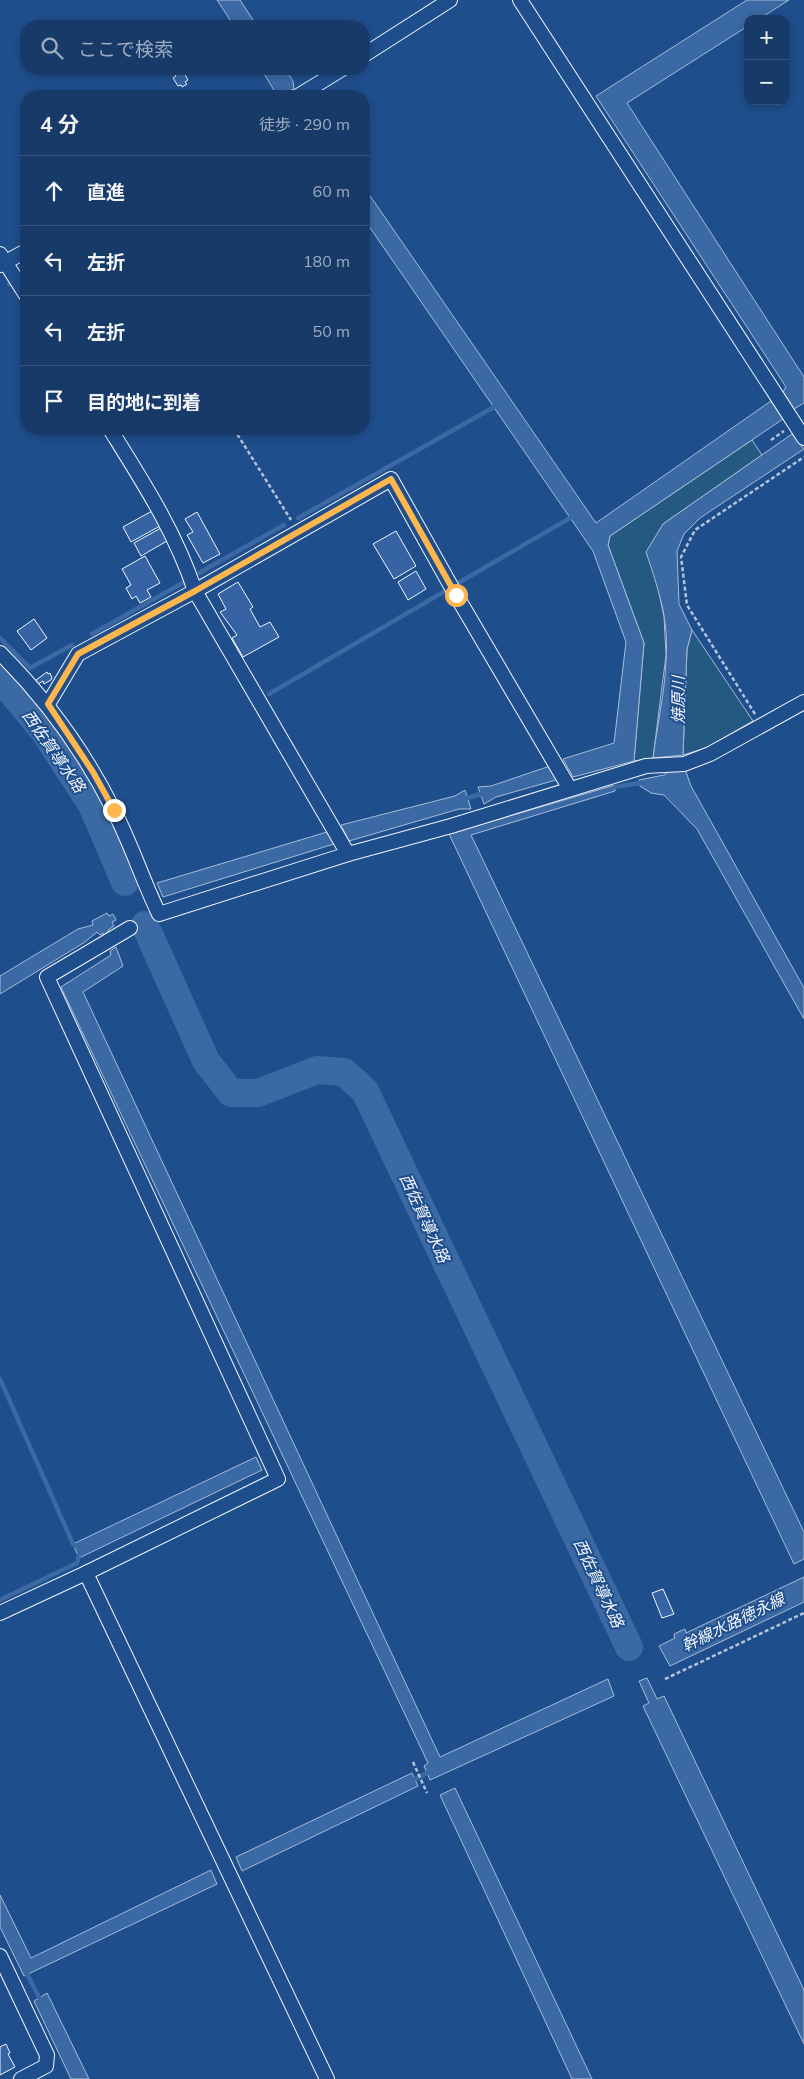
<!DOCTYPE html>
<html lang="ja">
<head>
<meta charset="utf-8">
<style>
	body { margin:0; font-family:Mulish,"Noto Sans JP",sans-serif; background:#20416f; color:#f1f3f6 }
	.controls { position:absolute; right:15px; top:15px; display:grid; overflow:hidden; border-radius:10px; box-shadow:0 2px 8px #0003 }
	.controls button { width:45px; height:45px; display:grid; place-items:center; padding:0; border:0; border-bottom:1px solid #36547d; background:#173a69; color:#f1f3f6; font:25px sans-serif }
	.stop { position:absolute; width:15px; height:15px; margin:-11px; border:4px solid #ffb74d; border-radius:50%; background:#fff }
	.stop.end { background:#ffb74d; border-color:#fff; box-shadow:0 1px 5px #0008 }
	.list { margin:0; padding:0; list-style:none }
	h2 { display:flex; justify-content:space-between; align-items:center; height:65px; margin:0; padding:0 20px; font-size:21px }
	h2 small { font-size:16px; font-weight:400; color:#9eadc0 }
	.list li { display:grid; grid-template-columns:32px 1fr auto; gap:15px; align-items:center; box-sizing:border-box; height:70px; padding:0 20px; border-top:1px solid #36547d }
	.list b { display:block; font-size:19px; white-space:nowrap }
	.list em { font-size:16px; font-style:normal; color:#9eadc0 }
	.icon { flex:none; width:28px; height:28px; fill:none; stroke:currentColor; stroke-width:2; stroke-linecap:round; stroke-linejoin:round }
	.map { position:relative; flex:none; width:804px; height:2079px; overflow:hidden }
	.search { position:absolute; background:#173a69; box-shadow:0 2px 8px #0003; left:20px; top:20px; width:350px; height:55px; display:flex; align-items:center; gap:12px; box-sizing:border-box; padding:0 18px; border-radius:20px; color:#9eadc0; font-size:19px }
	.panel { position:absolute; background:#173a69; box-shadow:0 2px 8px #0003; left:20px; top:90px; width:350px; height:345px; border-radius:20px }
	.map>svg:first-child { display:block }
</style>
</head>
<body>
<div class="map">
<svg width="804" height="2079" viewBox="0 0 804 2079">
	<rect width="100%" height="100%" fill="#1f4e8c"/>
	<g fill="#245a82" stroke="#a8bbd7">
		<polygon points="752,440 762,455 663,524 658,588 664,617 666,655 653,758 634,761 644,643 608,545 610,536"/>
		<polygon points="692,630 753,721 706,748 683,755 687,649"/>
	</g>
	<g fill="#3b69a3" stroke="#a8bbd7">
		<polygon points="217,0 240,0 257,26 234,26"/>
		<polygon points="747,0 789,0 759,19 748,19 748,26 627,103 804,377 804,403 794,409 783,392 786,387 596,96"/>
		<polygon points="261,69 285,69 293,81 294,89 277,95"/>
		<polygon points="364,187 596,523 771,401 783,419 610,536 608,545 644,643 634,761 573,777 563,759 614,743 626,642 593,551 364,219"/>
		<path d="M792,434L804,449L700,518L684,534L677,551L679,604L692,630L687,649L683,755L653,758C659,712 672,662 664,615C660,594 653,573 646,552L663,524Z"/>
		<polygon points="550,766 556,780 496,797 484,804 478,787 491,786"/>
		<polygon points="685,769 691,786 804,988 804,1019 697,829 664,795 651,793 640,786 639,780 664,775 669,771"/>
		<polygon points="615,785 615,791 471,835 804,1532 804,1559 794,1564 449,834"/>
		<polygon points="465,790 471,809 459,809 349,841 341,825 455,796"/>
		<polygon points="327,832 334,844 163,897 157,883"/>
		<polygon points="107,913 109,916 113,914 116,920 112,922 114,926 108,930 111,935 106,938 103,933 100,935 97,932 85,942 0,994 0,976 78,929 93,925 92,921"/>
		<polygon points="116,947 123,966 83,992 440,1757 608,1679 614,1696 430,1780 424,1766 428,1763 61,987 111,955 110,951"/>
		<polygon points="256,1457 262,1470 79,1558 73,1544"/>
		<polygon points="804,1577 804,1602 670,1666 659,1646 675,1638 674,1634 685,1629 686,1633"/>
		<polygon points="647,1678 657,1699 664,1696 804,1990 804,2044 643,1706 649,1703 639,1681"/>
		<polygon points="412,1773 418,1786 242,1871 236,1857"/>
		<polygon points="455,1788 592,2079 572,2079 440,1795"/>
		<polygon points="211,1870 217,1884 24,1976 0,1927 0,1895 31,1958"/>
		<polygon points="47,1993 89,2079 71,2079 34,2001"/>
	</g>
	<g fill="none" stroke-linecap="round" stroke-linejoin="round">
		<g stroke="#3b69a3" stroke-width="4.5">
			<polyline points="286,92 289,96"/>
			<polyline points="9,284 24,276"/>
			<polyline points="298,518 494,407"/>
			<polyline points="199,573 284,525"/>
			<polyline points="460,582 570,518"/>
			<polyline points="92,634 186,581"/>
			<polyline points="0,638 30,668 72,645"/>
			<polyline points="269,694 445,591"/>
			<polyline points="615,787 640,783"/>
			<polyline points="463,799 485,793"/>
			<polyline points="0,1379 73,1544 78,1547"/>
			<polyline points="0,1600 77,1563 80,1552"/>
			<polyline points="411,1781 431,1771"/>
			<polyline points="25,1970 42,2003"/>
		</g>
		<g stroke="#3b69a3" stroke-width="28">
			<polyline points="0,678 44,731 92,805 125,882"/>
			<polyline points="145,925 206,1061 231,1093 258,1093 317,1070 344,1072 365,1091 629,1647"/>
		</g>
	</g>
	<g fill="#3563a3" stroke="#f2f6ff">
		<polygon points="178,71 179,74 183,71 188,80 185,82 187,84 182,87 181,85 178,86 173,78 176,76 174,73"/>
		<polygon points="152,511 160,526 131,542 123,527"/>
		<polygon points="197,512 220,554 203,563 187,535 193,532 185,519"/>
		<polygon points="161,528 167,541 141,556 134,543"/>
		<polygon points="396,531 416,566 394,579 373,544"/>
		<polygon points="145,556 160,583 147,590 151,597 140,603 136,596 132,599 126,588 131,585 122,569"/>
		<polygon points="416,571 426,589 408,600 398,582"/>
		<polygon points="238,582 253,607 250,609 260,627 270,622 279,637 243,657 232,638 237,635 220,612 226,609 218,594"/>
		<polygon points="34,619 47,638 31,650 17,631"/>
		<polygon points="47,672 48,674 50,673 52,678 51,680 44,684 43,681 38,684 36,680"/>
		<polygon points="663,1589 674,1614 662,1618 652,1593"/>
		<polygon points="6,2044 10,2053 8,2054 15,2067 0,2075 0,2047"/>
	</g>
	<g fill="none" stroke-linecap="round" stroke-linejoin="round">
		<g stroke="#f2f6ff" stroke-width="16">
			<g id="street">
				<polyline points="520,0 804,438"/>
				<polyline points="364,55 450,0"/>
				<polyline points="298,96 342,69"/>
				<polyline points="0,254 26,295"/>
				<polyline points="0,265 26,251"/>
				<path d="M110,429C143,482 175,531 195,591L348,854"/>
				<path d="M0,653C46,699 84,751 113,809C131,843 142,879 159,914L348,854L451,826L646,766L684,764L710,754L804,702"/>
				<polyline points="48,704 78,654 195,591 391,479 456,595 570,789"/>
				<polyline points="130,928 47,977 278,1479 86,1573 327,2079"/>
				<polyline points="0,1613 86,1573"/>
				<polyline points="0,1956 47,2055 46,2066 21,2079"/>
			</g>
		</g>
		<g stroke="#b3c4dc" stroke-width="2.5" stroke-dasharray="4 2.5" stroke-linecap="butt">
			<polyline points="234,429 291,520"/>
			<polyline points="771,440 784,431"/>
			<polyline points="755,714 687,605 681,557 695,530 804,457"/>
			<polyline points="665,1679 804,1613"/>
			<polyline points="413,1762 427,1793"/>
		</g>
		<use href="#street" stroke="#1f4e8c" stroke-width="14"/>
	</g>
	<g fill="none" stroke-linecap="round" stroke-linejoin="round">
		<polyline stroke="#ffb74d" stroke-width="6" points="114,810 93,772 48,704 78,654 195,591 391,479 456,595"/>
	</g>
	<g text-anchor="middle" stroke-width="4" stroke-linejoin="round" paint-order="stroke">
		<g font-size="16" font-style="italic" fill="#f2f6ff" stroke="#1f4e8c">
			<text transform="translate(678 700) rotate(-90)" y="6">焼原川</text>
			<text transform="translate(54 751) rotate(55)" y="6">西佐賀導水路</text>
			<text transform="translate(425 1218) rotate(65)" y="6">西佐賀導水路</text>
			<text transform="translate(599 1583) rotate(65)" y="6">西佐賀導水路</text>
			<text transform="translate(733 1622) rotate(-26)" y="6">幹線水路徳永線</text>
		</g>
	</g>
</svg>
<div class="controls">
<button>+</button>
<button>−</button>
</div>
<div class="stop" style="left:456px;top:595px"></div>
<div class="stop end" style="left:114px;top:810px"></div>
<div class="search"><svg class="icon" aria-label="search" viewBox="0 0 24 24"><circle cx="10" cy="10" r="6"/><path d="M15 15l6 6"/></svg>ここで検索</div>
<section class="panel">
<h2>4 分<small>徒歩 · 290 m</small></h2>
<ul class="list">
<li><svg class="icon" aria-label="ahead" viewBox="0 0 24 24"><path d="M12 20V5M6 11l6-6 6 6"/></svg><div><b>直進</b></div><em>60 m</em></li>
<li><svg class="icon" aria-label="left" viewBox="0 0 24 24"><path d="M17 20v-9H6M10 6l-5 5 5 5"/></svg><div><b>左折</b></div><em>180 m</em></li>
<li><svg class="icon" aria-label="left" viewBox="0 0 24 24"><path d="M17 20v-9H6M10 6l-5 5 5 5"/></svg><div><b>左折</b></div><em>50 m</em></li>
<li><svg class="icon" aria-label="arrive" viewBox="0 0 24 24"><path d="M6 21V4h12l-3 4 3 4H6"/></svg><div><b>目的地に到着</b></div></li>
</ul>
</section>
</div>
</body>
</html>
